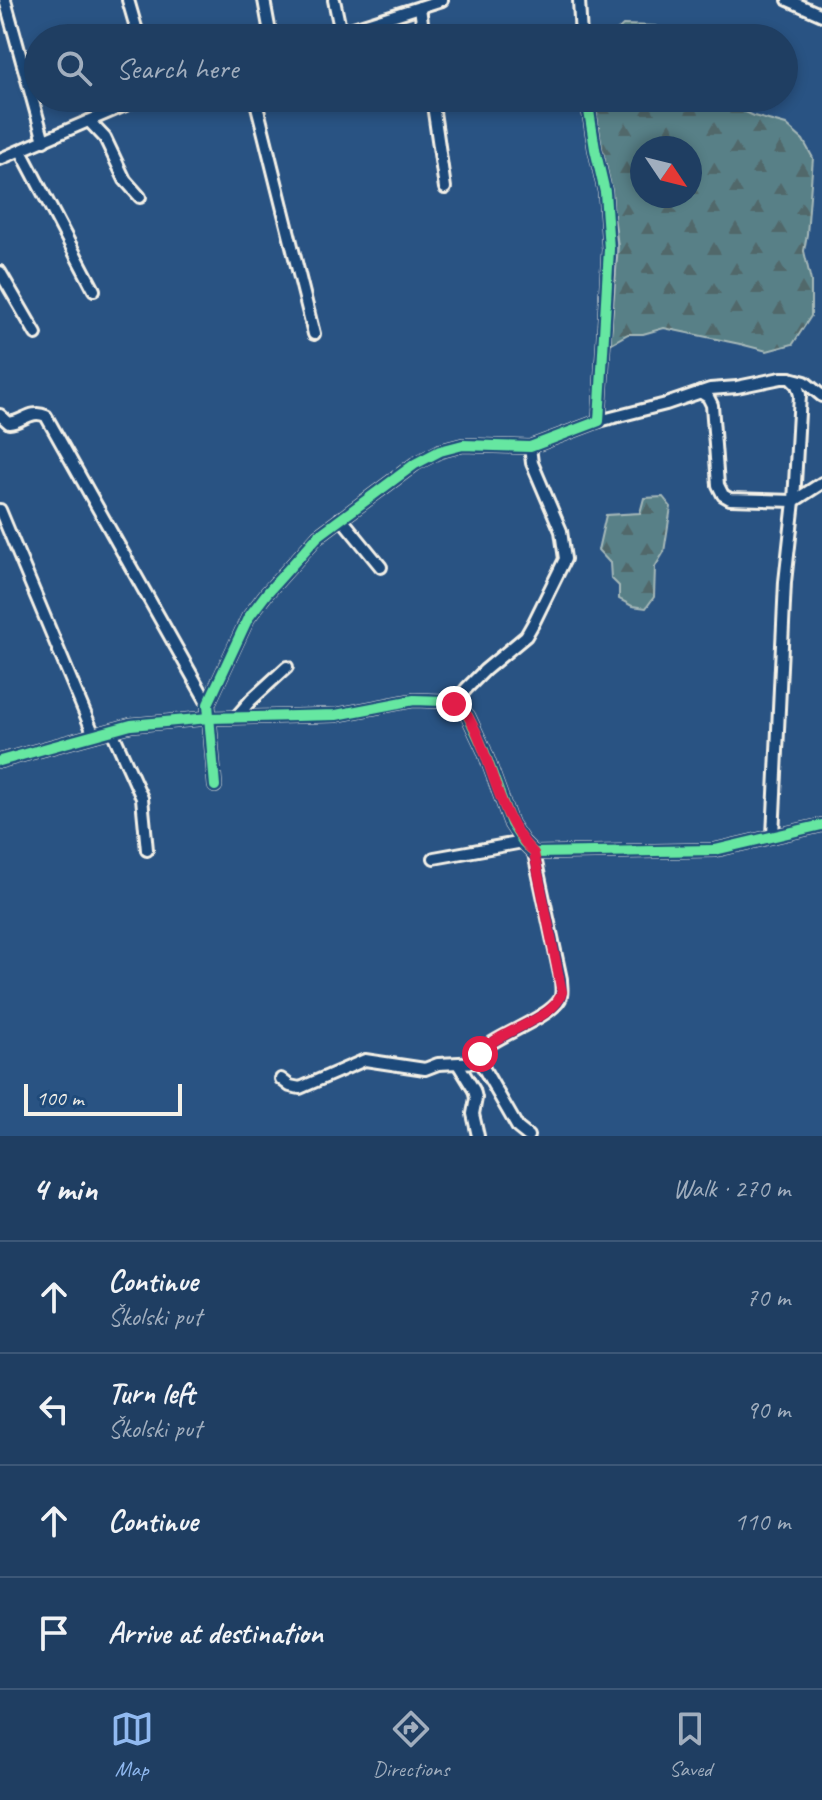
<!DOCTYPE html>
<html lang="en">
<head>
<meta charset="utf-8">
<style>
	body { margin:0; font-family:Caveat,sans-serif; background:#2c496b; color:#f1f3f6 }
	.compass { position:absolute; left:630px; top:136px; width:72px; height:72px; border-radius:50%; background:#1f3e62; box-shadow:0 4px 12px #0003; rotate:125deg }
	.scale { position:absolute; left:24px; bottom:20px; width:158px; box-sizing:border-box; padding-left:8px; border:4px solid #f4f1e8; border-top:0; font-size:22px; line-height:28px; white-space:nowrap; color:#f4f1e8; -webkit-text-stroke:6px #1f4a7a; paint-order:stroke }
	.stop { position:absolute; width:24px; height:24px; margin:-18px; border:6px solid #e11d48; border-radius:50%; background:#fff }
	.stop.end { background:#e11d48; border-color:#fff; box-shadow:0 2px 8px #0008 }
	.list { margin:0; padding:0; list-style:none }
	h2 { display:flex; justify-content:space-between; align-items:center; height:104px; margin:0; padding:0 32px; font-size:34px }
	h2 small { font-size:26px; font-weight:400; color:#a1aebe }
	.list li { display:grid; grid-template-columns:52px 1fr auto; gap:24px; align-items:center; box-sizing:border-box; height:112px; padding:0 32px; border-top:2px solid #3c5777 }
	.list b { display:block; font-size:30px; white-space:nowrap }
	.list p { margin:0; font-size:26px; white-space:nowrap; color:#a1aebe }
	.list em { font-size:26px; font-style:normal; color:#a1aebe }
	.icon { flex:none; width:44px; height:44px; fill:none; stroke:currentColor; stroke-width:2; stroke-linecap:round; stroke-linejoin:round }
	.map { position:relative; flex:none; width:822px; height:1136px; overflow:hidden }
	.search { position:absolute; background:#1f3e62; box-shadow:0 4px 12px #0003; left:24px; right:24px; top:24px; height:88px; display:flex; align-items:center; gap:20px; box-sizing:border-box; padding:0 28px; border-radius:44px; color:#a1aebe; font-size:30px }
	.sheet { height:552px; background:#1f3e62 }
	nav { display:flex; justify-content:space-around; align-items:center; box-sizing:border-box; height:112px; border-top:2px solid #3c5777; background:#1f3e62; font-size:22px; color:#a1aebe }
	nav a { display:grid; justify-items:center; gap:4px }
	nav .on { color:#90b9f0 }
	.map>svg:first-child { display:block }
</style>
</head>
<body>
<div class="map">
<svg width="822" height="1136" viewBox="0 0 822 1136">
	<defs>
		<pattern id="forest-firs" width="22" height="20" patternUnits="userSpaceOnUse" patternTransform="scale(2)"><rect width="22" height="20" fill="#588087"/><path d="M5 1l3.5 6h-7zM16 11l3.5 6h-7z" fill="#51676a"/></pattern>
	</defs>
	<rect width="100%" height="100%" fill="#295383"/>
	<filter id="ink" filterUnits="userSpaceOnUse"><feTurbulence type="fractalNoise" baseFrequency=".0125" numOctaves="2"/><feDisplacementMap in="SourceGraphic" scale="16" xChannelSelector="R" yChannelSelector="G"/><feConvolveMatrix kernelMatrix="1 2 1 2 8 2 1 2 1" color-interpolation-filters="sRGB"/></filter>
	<g filter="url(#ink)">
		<g fill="url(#forest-firs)" stroke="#a6b8b8" stroke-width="2" fill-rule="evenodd">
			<polygon points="623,25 656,26 671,33 673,38 609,38"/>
			<path d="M595,98H721L728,104L754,116L786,125L803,140L813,158L807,234L804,251L811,281V316L793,344L767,351L740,344L664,328L643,334H628L610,344L618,246L613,208L594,118ZM642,148H690V196H642Z"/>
			<polygon points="663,497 671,507 664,552 655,567 654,597 646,608 632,606 619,599 619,586 611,578 610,563 598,550 606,515 640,513 644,498"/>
		</g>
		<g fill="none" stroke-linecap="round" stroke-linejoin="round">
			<g stroke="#f4f1e8" stroke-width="16">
				<g id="minor">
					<polyline points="5,0 44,141"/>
					<polyline points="128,0 139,38"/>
					<polyline points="264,0 271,38"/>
					<polyline points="334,0 341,33"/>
					<polyline points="579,0 581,38"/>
					<polyline points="788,0 822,15"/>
					<polyline points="420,7 424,38"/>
					<polyline points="322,38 442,0"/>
					<polyline points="255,98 314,334"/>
					<polyline points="432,98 445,188"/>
					<polyline points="89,121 105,138 125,180 140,197"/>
					<polyline points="21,151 94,290"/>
					<polyline points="0,159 142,98"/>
					<polyline points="0,272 36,334"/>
					<polyline points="700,392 708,397 712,405 718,485 723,495 730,499 794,501 822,483"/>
					<path d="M0,415L9,423C23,422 31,409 46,416L208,704"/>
					<polyline points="599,421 666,404 710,389 737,387 781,378 790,378 805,382 822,396"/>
					<polyline points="0,510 94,735"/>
					<polyline points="341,518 381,567"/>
					<polyline points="454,704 467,688 485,670 526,636 534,622 565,559 561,531 532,463 530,447"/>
					<polyline points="237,716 251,700 287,667"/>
					<polyline points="112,731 142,798 147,850"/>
					<polyline points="0,761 131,725 209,718 336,715 414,700 443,701 454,704 468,716 484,750 511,824 523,842 534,853 715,850 822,825"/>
					<polyline points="215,786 208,704 248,618 267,593 318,536 415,464 440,451 463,445 530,447 599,421 609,249 605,192 595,149 587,98"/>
					<polyline points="773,836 785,582 794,501 800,395 797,385 790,378"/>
					<polyline points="434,858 523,842"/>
					<polyline points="458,1064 474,1090 476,1098 473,1114 478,1136"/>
					<polyline points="281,1079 290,1086 300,1088 365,1060 425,1069 438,1064 480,1062"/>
					<path d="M528,1136L518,1128L480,1062V1054L487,1046C505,1033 551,1016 560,999C563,993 561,986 561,979L534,853"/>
				</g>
			</g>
			<use href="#minor" stroke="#1f4a7a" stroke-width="10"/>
			<g stroke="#1f4a7a" stroke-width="15">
				<g id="cycleway">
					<polyline points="0,761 131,725 209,718 336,715 414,700 443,701 454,704 468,716 484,750 511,824 523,842 534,853 715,850 822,825"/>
					<polyline points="215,786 208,704 248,618 267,593 318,536 415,464 440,451 463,445 530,447 599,421 609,249 605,192 595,149 587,98"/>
				</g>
			</g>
			<use href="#cycleway" stroke="#66e7a1" stroke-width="10"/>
		</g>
	</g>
	<g fill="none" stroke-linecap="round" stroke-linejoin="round" filter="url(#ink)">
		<path stroke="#e11d48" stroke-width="10" d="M454,704L468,716L476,731C494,772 501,820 534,853L562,992C555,1021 498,1029 480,1054"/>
	</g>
</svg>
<svg class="compass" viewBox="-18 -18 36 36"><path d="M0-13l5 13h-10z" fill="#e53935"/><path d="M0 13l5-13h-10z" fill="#a1aebe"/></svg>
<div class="scale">100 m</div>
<div class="stop" style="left:480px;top:1054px"></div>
<div class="stop end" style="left:454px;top:704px"></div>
<div class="search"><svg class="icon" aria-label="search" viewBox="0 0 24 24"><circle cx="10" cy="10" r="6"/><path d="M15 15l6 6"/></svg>Search here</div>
</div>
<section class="sheet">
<h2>4 min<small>Walk · 270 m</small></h2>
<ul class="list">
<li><svg class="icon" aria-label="ahead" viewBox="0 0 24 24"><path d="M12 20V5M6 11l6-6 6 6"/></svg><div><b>Continue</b><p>Školski put</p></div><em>70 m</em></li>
<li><svg class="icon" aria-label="left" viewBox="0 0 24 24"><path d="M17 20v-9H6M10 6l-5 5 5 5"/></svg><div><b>Turn left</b><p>Školski put</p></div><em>90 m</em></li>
<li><svg class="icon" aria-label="ahead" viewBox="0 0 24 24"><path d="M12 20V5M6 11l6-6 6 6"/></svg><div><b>Continue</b></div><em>110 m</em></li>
<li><svg class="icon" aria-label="arrive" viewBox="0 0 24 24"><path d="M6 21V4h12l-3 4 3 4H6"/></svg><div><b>Arrive at destination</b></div></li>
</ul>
</section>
<nav>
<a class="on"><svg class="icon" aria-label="map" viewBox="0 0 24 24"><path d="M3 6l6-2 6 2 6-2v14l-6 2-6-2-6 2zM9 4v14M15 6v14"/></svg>Map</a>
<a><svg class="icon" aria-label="directions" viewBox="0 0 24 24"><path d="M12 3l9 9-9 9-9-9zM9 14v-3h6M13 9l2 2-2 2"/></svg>Directions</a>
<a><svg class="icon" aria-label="saved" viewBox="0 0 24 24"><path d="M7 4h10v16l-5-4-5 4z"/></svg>Saved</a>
</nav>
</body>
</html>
